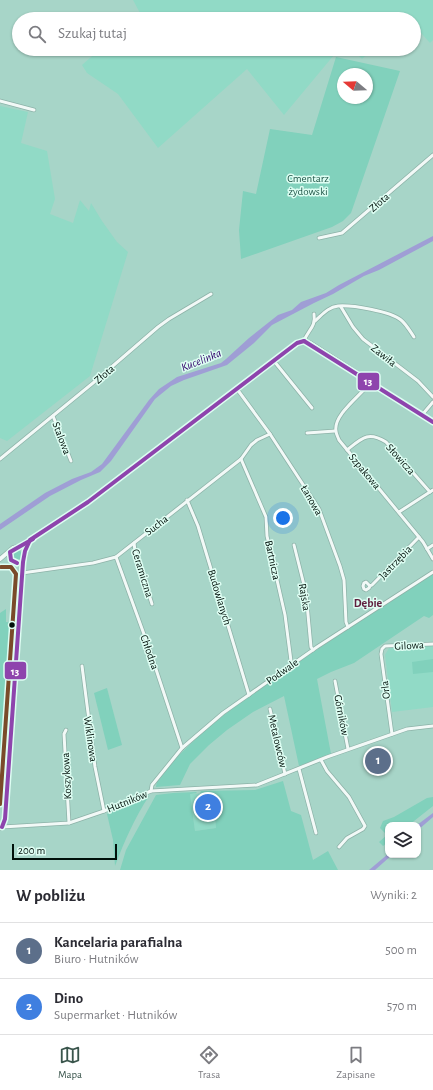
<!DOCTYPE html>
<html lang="pl">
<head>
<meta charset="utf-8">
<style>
	body { margin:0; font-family:"Alegreya Sans",sans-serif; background:#f7f7f7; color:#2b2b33 }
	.controls { position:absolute; right:12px; bottom:12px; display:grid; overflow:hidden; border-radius:8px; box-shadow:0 1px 3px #0004 }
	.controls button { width:36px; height:36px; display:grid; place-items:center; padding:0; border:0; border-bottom:1px solid #e1e1e2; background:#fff; color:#2b2b33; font:20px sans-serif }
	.compass { position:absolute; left:337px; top:68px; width:36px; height:36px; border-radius:50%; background:#fff; box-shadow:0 1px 3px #0004; rotate:289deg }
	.scale { position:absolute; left:12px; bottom:10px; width:105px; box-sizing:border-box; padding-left:4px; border:2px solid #00100a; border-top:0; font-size:11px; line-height:14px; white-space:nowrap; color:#00100a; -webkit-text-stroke:3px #defef3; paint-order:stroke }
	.you { position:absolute; left:283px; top:518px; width:14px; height:14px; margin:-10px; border:3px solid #fff; border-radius:50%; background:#1a73e8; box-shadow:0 0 0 6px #1a73e833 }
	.badge { display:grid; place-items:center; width:26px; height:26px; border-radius:50%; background:#3a554c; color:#fff; font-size:13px; font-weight:700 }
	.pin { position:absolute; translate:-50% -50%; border:2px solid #fff; box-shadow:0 1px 4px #0006 }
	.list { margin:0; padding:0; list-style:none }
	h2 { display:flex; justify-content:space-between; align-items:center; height:52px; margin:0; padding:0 16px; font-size:17px }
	h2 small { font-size:13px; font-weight:400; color:#7c7c81 }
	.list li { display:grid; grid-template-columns:26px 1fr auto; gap:12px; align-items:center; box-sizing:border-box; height:56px; padding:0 16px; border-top:1px solid #e1e1e2 }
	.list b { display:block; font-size:15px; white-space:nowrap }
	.list p { margin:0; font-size:13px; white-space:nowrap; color:#7c7c81 }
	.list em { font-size:13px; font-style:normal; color:#7c7c81 }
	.icon { flex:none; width:22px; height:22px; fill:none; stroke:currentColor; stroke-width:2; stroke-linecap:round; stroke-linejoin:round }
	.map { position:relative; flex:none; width:433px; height:870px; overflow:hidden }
	.search { position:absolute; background:#fff; box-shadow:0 1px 3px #0004; left:12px; right:12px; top:12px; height:44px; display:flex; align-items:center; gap:10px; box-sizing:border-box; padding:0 14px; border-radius:22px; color:#7c7c81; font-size:15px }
	.sheet { height:164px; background:#fff }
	nav { display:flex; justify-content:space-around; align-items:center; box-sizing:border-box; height:56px; border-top:1px solid #e1e1e2; background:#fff; font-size:11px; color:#7c7c81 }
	nav a { display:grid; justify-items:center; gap:2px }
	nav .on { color:#3a554c }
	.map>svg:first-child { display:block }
</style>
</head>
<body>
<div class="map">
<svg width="433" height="870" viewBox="0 0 433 870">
	<rect width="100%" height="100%" fill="#a7d5c8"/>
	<g fill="#91dac6">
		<polygon points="133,0 433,0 433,40 430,43 414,25 414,19 409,19 406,17 404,19 134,19 140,13"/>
		<polygon points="100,49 339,49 284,115 247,69 158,148 118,94 87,73 82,65"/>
		<polygon points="352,49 373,49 362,59"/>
		<polygon points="0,106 28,112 21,143 47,151 55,199 50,214 73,223 80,200 89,211 91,203 102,221 117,242 128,252 90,376 7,441 0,438"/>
		<polygon points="433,645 433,707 392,712 385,655 389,648"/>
		<polygon points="213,793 216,828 195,831 190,794"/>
	</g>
	<g fill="#81d1bc" fill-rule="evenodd">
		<path d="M336,57L400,71L351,213L343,221L332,227L241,259L239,230L243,191L256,194L270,129L312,135ZM343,74H367V98H343Z"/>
		<circle cx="17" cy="555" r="5"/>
		<polygon points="433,573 433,615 429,618 424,616 354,663 331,672 317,679 331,754 299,766 284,696 253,712 227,730 209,745 190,764 180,785 156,787 157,780 178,756 206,729 237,705 301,660"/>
		<polygon points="6,609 6,622 14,623 3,760 0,761 0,613"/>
		<polygon points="433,659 433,672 413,674 412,662"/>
		<polygon points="107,688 122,745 108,750 94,693"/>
		<polygon points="283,781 291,811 301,815 313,860 328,851 338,870 120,870 126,850 156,795 173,793 196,792 197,793 190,794 195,831 216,828 213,793 200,793 201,791 255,790"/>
		<path d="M149,796C134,819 125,840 115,866L113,840L107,814Z"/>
		<polygon points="433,797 433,806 409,825 388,825 388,842 383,846 379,842 387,835 380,828 383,821 394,817 427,798"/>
	</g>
	<g fill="#9f9ed5">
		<polygon points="433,236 433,241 379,270 364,276 333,294 314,303 272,325 254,343 227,365 184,380 171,386 155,399 111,461 100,472 81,480 50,496 0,530 0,524 45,493 72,479 91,472 102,464 149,400 159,389 177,377 221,363 226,359 249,338 278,315 292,310 301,302 326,293 339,285"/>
		<polygon points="433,813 433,817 418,830 417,825"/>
		<polygon points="388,854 388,855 392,855 375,870 369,870"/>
	</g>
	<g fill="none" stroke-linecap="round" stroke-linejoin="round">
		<g stroke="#8db2a8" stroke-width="4.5">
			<g id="street">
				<polyline points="0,101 34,110"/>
				<polyline points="319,238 342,233 433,155"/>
				<polyline points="341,307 353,327 363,339 418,381 433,397"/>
				<path d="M315,321C322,315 328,307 338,306C352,305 390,311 401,320C406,324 410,331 414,337"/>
				<path d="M304,341C308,329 316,328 314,314"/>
				<polyline points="274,361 312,408"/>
				<path d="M370,383C361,395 333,415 336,431C336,434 338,437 339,440L423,542L433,559"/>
				<polyline points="237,389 270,434 319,509 340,566 344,580 346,622 348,627"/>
				<polyline points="422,415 433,402"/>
				<polyline points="53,416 71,461"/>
				<polyline points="307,433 335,431"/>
				<path d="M347,450C362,438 368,431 386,442L430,492"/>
				<polyline points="0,459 93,383 158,327 169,319 211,294"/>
				<polyline points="241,459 266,517 267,536 285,615 291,661 293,664"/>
				<polyline points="187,500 198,526 249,695"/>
				<polyline points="399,512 433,490"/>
				<polyline points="134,543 135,551 152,604"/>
				<polyline points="294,545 306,593 311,647 313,650"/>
				<polyline points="427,549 433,545"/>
				<polyline points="116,557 149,648 182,748"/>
				<polyline points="22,573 93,563 116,557 241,459 251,445 257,440 270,434"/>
				<polyline points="370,586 366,582 364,583 363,586 364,589 366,590 369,588 370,586 372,585 419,537"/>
				<polyline points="82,666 95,767 104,811"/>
				<polyline points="335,681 348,749"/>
				<polyline points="270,709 285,774"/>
				<polyline points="66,730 64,734 69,823"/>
				<polyline points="392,734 381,654 382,649 385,646 433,644"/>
				<polyline points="321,760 327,771 349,797 365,826 363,829 347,838 339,847"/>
				<polyline points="299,769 316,833"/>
				<polyline points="151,791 152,785 182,748 223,713 317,647 433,572"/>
				<polyline points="2,827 69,823 104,811 151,791 257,785 327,757 407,729 433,726"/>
			</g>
		</g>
		<g stroke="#8db2a8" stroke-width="5.5">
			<g id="secondary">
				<path d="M10,552C9,560 18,568 24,559C26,556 24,553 25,549C26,546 29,544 30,541"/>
				<polyline points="0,559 13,548 18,547 30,540 88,502 297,343 304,341 310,343 433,422"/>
				<polyline points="0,828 2,827 5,819 23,570 23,561"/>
			</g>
		</g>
		<use href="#street" stroke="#f2f9f7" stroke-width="3"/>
		<use href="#secondary" stroke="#f2f9f7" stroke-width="4"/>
		<g stroke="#defef3" stroke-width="7">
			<g id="bus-1">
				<polyline points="304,341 433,422"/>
				<polyline points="17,563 11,560 10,552 33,539"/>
				<polyline points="2,827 5,819 23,562 25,551 30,540 88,502 297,343 304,341"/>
			</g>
		</g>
		<g stroke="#defef3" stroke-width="7">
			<polyline id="bus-2" points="0,804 16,574 11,567 1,567"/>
		</g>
		<use href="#bus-1" stroke="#8e44ad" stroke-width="4"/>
		<use href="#bus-2" stroke="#7a4b2a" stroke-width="4"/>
	</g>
	<circle fill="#00100a" stroke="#defef3" stroke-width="1.5" cx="12" cy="625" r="3.5"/>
	<g text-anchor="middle" stroke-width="3" stroke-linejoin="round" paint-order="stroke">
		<g font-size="11" fill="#205648" stroke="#defef3">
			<text x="308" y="182">Cmentarz<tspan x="308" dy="13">żydowski</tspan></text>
		</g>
		<g font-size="11" fill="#00100a" stroke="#defef3">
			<text transform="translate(379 202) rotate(-41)" y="4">Złota</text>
			<text transform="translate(384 355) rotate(38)" y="4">Zawiła</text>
			<text transform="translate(104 374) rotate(-40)" y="4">Złota</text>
			<text transform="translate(62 438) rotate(69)" y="4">Stalowa</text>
			<text transform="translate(401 459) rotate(48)" y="4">Słowicza</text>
			<text transform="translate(365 471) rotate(50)" y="4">Szpakowa</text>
			<text transform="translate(312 500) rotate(60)" y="4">Łanowa</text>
			<text transform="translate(156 525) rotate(-38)" y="4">Sucha</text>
			<text transform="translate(273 560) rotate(78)" y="4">Bartnicza</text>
			<text transform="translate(395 562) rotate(-46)" y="4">Jastrzębia</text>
			<text transform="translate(143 573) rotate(73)" y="4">Ceramiczna</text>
			<text transform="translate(220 597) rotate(73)" y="4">Budowlanych</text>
			<text transform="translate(305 597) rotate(81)" y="4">Rajska</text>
			<text transform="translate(409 645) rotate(-3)" y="4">Gilowa</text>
			<text transform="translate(150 652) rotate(71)" y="4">Chłodna</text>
			<text transform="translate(282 671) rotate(-35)" y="4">Podwale</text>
			<text transform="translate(385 690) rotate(-97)" y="4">Orla</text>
			<text transform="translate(342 715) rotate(79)" y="4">Górników</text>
			<text transform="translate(91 739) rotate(82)" y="4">Wiklinowa</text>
			<text transform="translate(278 741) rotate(77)" y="4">Metalowców</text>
			<text transform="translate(66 776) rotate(-93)" y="4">Koszykowa</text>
			<text transform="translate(127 801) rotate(-22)" y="4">Hutników</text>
		</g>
		<g font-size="12" font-style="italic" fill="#34066d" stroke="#defef3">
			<text transform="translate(201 360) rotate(-22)" y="4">Kucelinka</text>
		</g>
		<g font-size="12" font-weight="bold" fill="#601f3e" stroke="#defef3">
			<text x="368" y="607">Dębie</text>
		</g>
	</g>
	<g stroke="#defef3" stroke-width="1.5">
		<rect x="357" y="372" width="23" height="19" rx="4" fill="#8e44ad"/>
		<rect x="4" y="661" width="23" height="19" rx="4" fill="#8e44ad"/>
	</g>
	<g font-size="11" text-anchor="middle" font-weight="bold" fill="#fff">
		<text x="368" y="385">13</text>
		<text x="15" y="675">13</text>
	</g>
</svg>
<div class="controls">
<button><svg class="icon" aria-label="layers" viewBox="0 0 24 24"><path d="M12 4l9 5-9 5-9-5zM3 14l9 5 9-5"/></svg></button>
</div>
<svg class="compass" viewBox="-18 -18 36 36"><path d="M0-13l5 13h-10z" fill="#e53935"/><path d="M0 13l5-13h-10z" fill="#7c7c81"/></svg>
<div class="scale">200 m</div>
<div class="you"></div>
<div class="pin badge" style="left:378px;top:761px;background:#5c6f8a">1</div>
<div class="pin badge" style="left:208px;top:807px;background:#3f7fe0">2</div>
<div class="search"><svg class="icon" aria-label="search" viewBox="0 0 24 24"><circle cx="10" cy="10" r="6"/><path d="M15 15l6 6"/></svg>Szukaj tutaj</div>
</div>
<section class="sheet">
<h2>W pobliżu<small>Wyniki: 2</small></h2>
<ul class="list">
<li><span class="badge" style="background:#5c6f8a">1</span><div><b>Kancelaria parafialna</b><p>Biuro · Hutników</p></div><em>500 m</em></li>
<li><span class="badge" style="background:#3f7fe0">2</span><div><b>Dino</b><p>Supermarket · Hutników</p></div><em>570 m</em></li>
</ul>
</section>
<nav>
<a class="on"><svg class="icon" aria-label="map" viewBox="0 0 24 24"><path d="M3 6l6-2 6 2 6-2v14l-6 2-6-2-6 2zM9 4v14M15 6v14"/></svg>Mapa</a>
<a><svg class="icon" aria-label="directions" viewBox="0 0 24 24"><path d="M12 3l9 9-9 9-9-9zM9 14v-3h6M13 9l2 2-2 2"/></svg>Trasa</a>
<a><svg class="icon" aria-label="saved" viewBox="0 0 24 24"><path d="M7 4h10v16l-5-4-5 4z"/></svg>Zapisane</a>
</nav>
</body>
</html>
